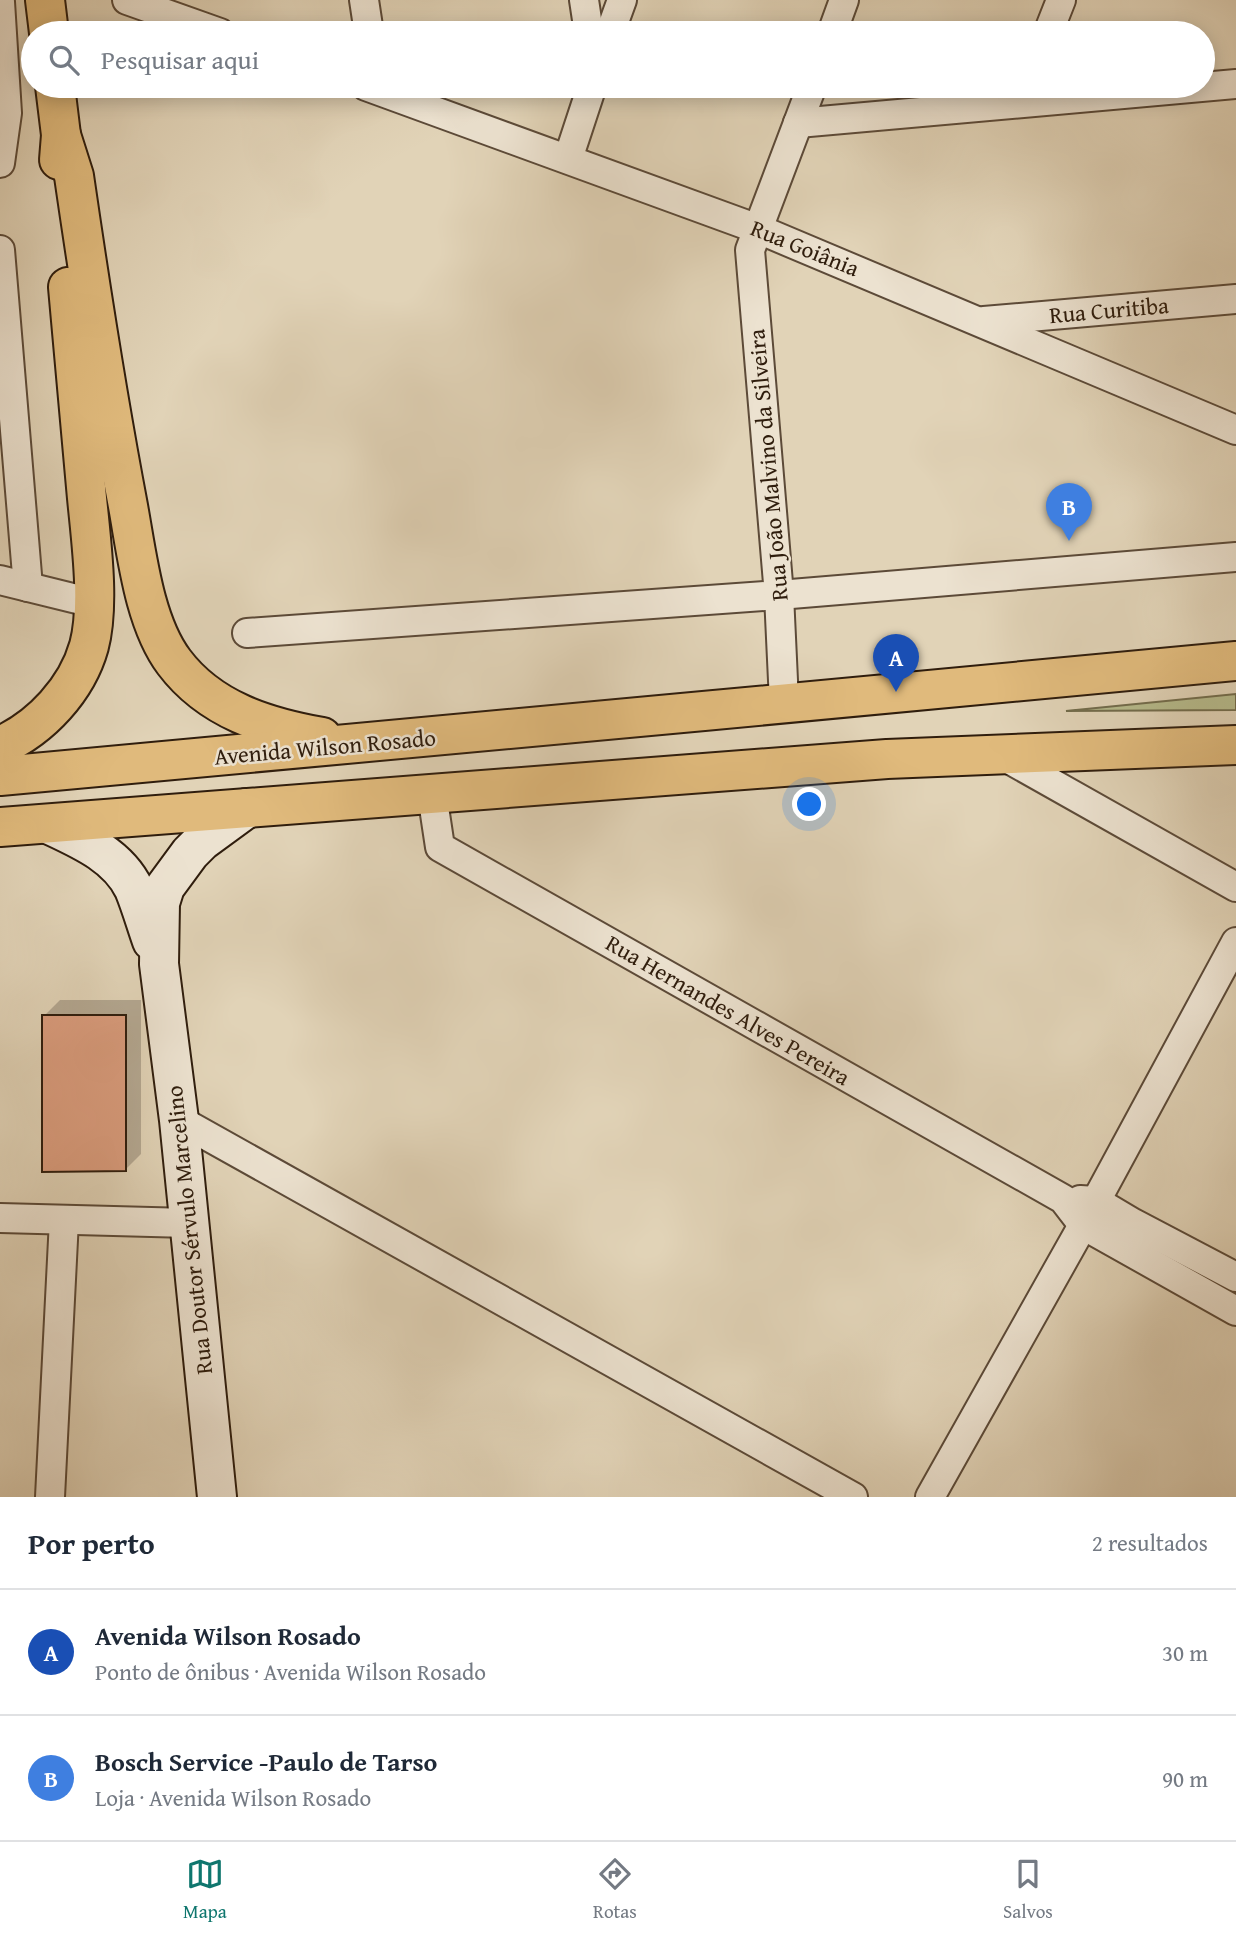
<!DOCTYPE html>
<html lang="pt">
<head>
<meta charset="utf-8">
<style>
	body { margin:0; font-family:"Gentium Book Plus",serif; background:#f6f6f7; color:#1f2937 }
	.you { position:absolute; left:810px; top:805px; width:24px; height:24px; margin:-18px; border:5px solid #fff; border-radius:50%; background:#1a73e8; box-shadow:0 0 0 10px #1a73e833 }
	.badge { display:grid; place-items:center; width:46px; height:46px; border-radius:50%; background:#0f766e; color:#fff; font-size:23px; font-weight:700 }
	.pin { position:absolute; translate:-50% -58px; filter:drop-shadow(0 2px 4px #0008) }
	.pin::after { content:''; position:absolute; top:37px; width:24px; height:21px; background:inherit; clip-path:polygon(0 0,100% 0,50% 100%) }
	.list { margin:0; padding:0; list-style:none }
	h2 { display:flex; justify-content:space-between; align-items:center; height:91px; margin:0; padding:0 28px; font-size:30px }
	h2 small { font-size:23px; font-weight:400; color:#747a83 }
	.list li { display:grid; grid-template-columns:46px 1fr auto; gap:21px; align-items:center; box-sizing:border-box; height:126px; padding:0 28px; border-top:2px solid #e0e1e3 }
	.list b { display:block; font-size:26px; white-space:nowrap }
	.list p { margin:0; font-size:23px; white-space:nowrap; color:#747a83 }
	.list em { font-size:23px; font-style:normal; color:#747a83 }
	.icon { flex:none; width:38px; height:38px; fill:none; stroke:currentColor; stroke-width:2; stroke-linecap:round; stroke-linejoin:round }
	.map { position:relative; flex:none; width:1236px; height:1497px; overflow:hidden }
	.search { position:absolute; background:#fff; box-shadow:0 4px 18px #0003; left:21px; right:21px; top:21px; height:77px; display:flex; align-items:center; gap:18px; box-sizing:border-box; padding:0 24px; border-radius:38px; color:#747a83; font-size:26px }
	.sheet { height:343px; background:#fff }
	nav { display:flex; justify-content:space-around; align-items:center; box-sizing:border-box; height:98px; border-top:2px solid #e0e1e3; background:#fff; font-size:19px; color:#747a83 }
	nav a { display:grid; justify-items:center; gap:4px }
	nav .on { color:#0f766e }
	.map>svg:first-child { display:block }
</style>
</head>
<body>
<div class="map">
<svg width="1236" height="1497" viewBox="0 0 1236 1497">
	<rect width="100%" height="100%" fill="#e1d3b7"/>
	<filter id="stains"><feTurbulence type="fractalNoise" baseFrequency=".00286" numOctaves="4"/><feColorMatrix values="0 0 0 0 .2 0 0 0 0 .09 0 0 0 0 .02 0 0 0 .5 -.17"/></filter>
	<radialGradient id="worn" r=".72"><stop offset=".6" stop-color="#630" stop-opacity="0"/><stop offset="1" stop-color="#630" stop-opacity=".3"/></radialGradient>
	<polygon fill="#b6bb8c" stroke="#726c4c" stroke-width="2" points="1236,694 1236,710 1066,711"/>
	<polygon fill="#0003" points="60,1000 141,1000 141,1154 126,1169 44,1016"/>
	<polygon fill="#db9d7e" stroke="#2f1d0d" stroke-width="2" points="42,1015 126,1015 126,1171 42,1172"/>
	<g fill="none" stroke-linecap="round" stroke-linejoin="round">
		<g stroke="#5c4a38" stroke-width="32">
			<g id="street">
				<polyline points="127,0 220,33"/>
				<polyline points="364,0 369,33"/>
				<polyline points="584,0 589,33"/>
				<polyline points="0,2 7,113 0,163"/>
				<polyline points="610,33 622,0"/>
				<polyline points="832,33 844,0"/>
				<polyline points="1048,33 1061,0"/>
				<polyline points="366,86 758,229 1236,430"/>
				<polyline points="798,123 1236,84"/>
				<polyline points="568,159 592,86"/>
				<polyline points="0,250 28,587"/>
				<polyline points="984,321 1236,299"/>
				<polyline points="0,580 93,603"/>
				<polyline points="247,633 779,595 1236,557"/>
				<polyline points="784,702 779,595 750,250 812,86"/>
				<polyline points="1000,754 1236,887"/>
				<polyline points="432,794 440,847 1063,1199 1083,1225 1236,1311"/>
				<polyline points="179,1120 853,1497"/>
				<polyline points="1080,1200 1096,1201 1133,1223 1236,1277"/>
				<polyline points="0,1218 189,1223"/>
				<polyline points="50,1497 64,1220"/>
				<polyline points="930,1497 1083,1225 1236,942"/>
			</g>
		</g>
		<g stroke="#2f1d0d" stroke-width="42">
			<g id="secondary">
				<path d="M48,824C80,839 118,855 134,889C141,906 146,924 152,941"/>
				<polyline points="217,1497 179,1120 159,964 160,903 165,887 190,853 202,841 247,808"/>
			</g>
		</g>
		<g stroke="#2f1d0d" stroke-width="42">
			<g id="highway">
				<polyline points="45,0 49,33"/>
				<polyline points="55,86 61,135 59,160"/>
				<path d="M61,135L74,176C90,286 107,396 128,506C137,555 144,622 174,662C210,710 266,727 322,737"/>
				<path d="M0,746C41,728 77,689 89,646C100,605 91,540 87,498C81,427 74,357 68,287"/>
				<path d="M0,776C412,741 824,698 1236,661"/>
				<polyline points="0,827 887,759 1236,745"/>
			</g>
		</g>
		<use href="#street" stroke="#ece2d0" stroke-width="28"/>
		<use href="#secondary" stroke="#ece2d0" stroke-width="38"/>
		<use href="#highway" stroke="#e0ba7c" stroke-width="38"/>
	</g>
	<g text-anchor="middle" stroke-width="5" stroke-linejoin="round" paint-order="stroke">
		<g font-size="23" fill="#2f1d0d" stroke="#ece2d0">
			<text transform="translate(805 248) rotate(22)" y="8">Rua Goiânia</text>
			<text transform="translate(1109 310) rotate(-5)" y="8">Rua Curitiba</text>
			<text transform="translate(768 465) rotate(-95)" y="8">Rua João Malvino da Silveira</text>
			<text transform="translate(325 747) rotate(-5)" y="8">Avenida Wilson Rosado</text>
			<text transform="translate(728 1010) rotate(30)" y="8">Rua Hernandes Alves Pereira</text>
			<text transform="translate(189 1230) rotate(-96)" y="8">Rua Doutor Sérvulo Marcelino</text>
		</g>
	</g>
	<rect width="100%" height="100%" filter="url(#stains)"/>
	<rect width="100%" height="100%" fill="url(#worn)"/>
</svg>
<div class="you"></div>
<div class="pin badge" style="left:896px;top:692px;background:#1a4fb4">A</div>
<div class="pin badge" style="left:1069px;top:541px;background:#3f7fe0">B</div>
<div class="search"><svg class="icon" aria-label="search" viewBox="0 0 24 24"><circle cx="10" cy="10" r="6"/><path d="M15 15l6 6"/></svg>Pesquisar aqui</div>
</div>
<section class="sheet">
<h2>Por perto<small>2 resultados</small></h2>
<ul class="list">
<li><span class="badge" style="background:#1a4fb4">A</span><div><b>Avenida Wilson Rosado</b><p>Ponto de ônibus · Avenida Wilson Rosado</p></div><em>30 m</em></li>
<li><span class="badge" style="background:#3f7fe0">B</span><div><b>Bosch Service -Paulo de Tarso</b><p>Loja · Avenida Wilson Rosado</p></div><em>90 m</em></li>
</ul>
</section>
<nav>
<a class="on"><svg class="icon" aria-label="map" viewBox="0 0 24 24"><path d="M3 6l6-2 6 2 6-2v14l-6 2-6-2-6 2zM9 4v14M15 6v14"/></svg>Mapa</a>
<a><svg class="icon" aria-label="directions" viewBox="0 0 24 24"><path d="M12 3l9 9-9 9-9-9zM9 14v-3h6M13 9l2 2-2 2"/></svg>Rotas</a>
<a><svg class="icon" aria-label="saved" viewBox="0 0 24 24"><path d="M7 4h10v16l-5-4-5 4z"/></svg>Salvos</a>
</nav>
</body>
</html>
